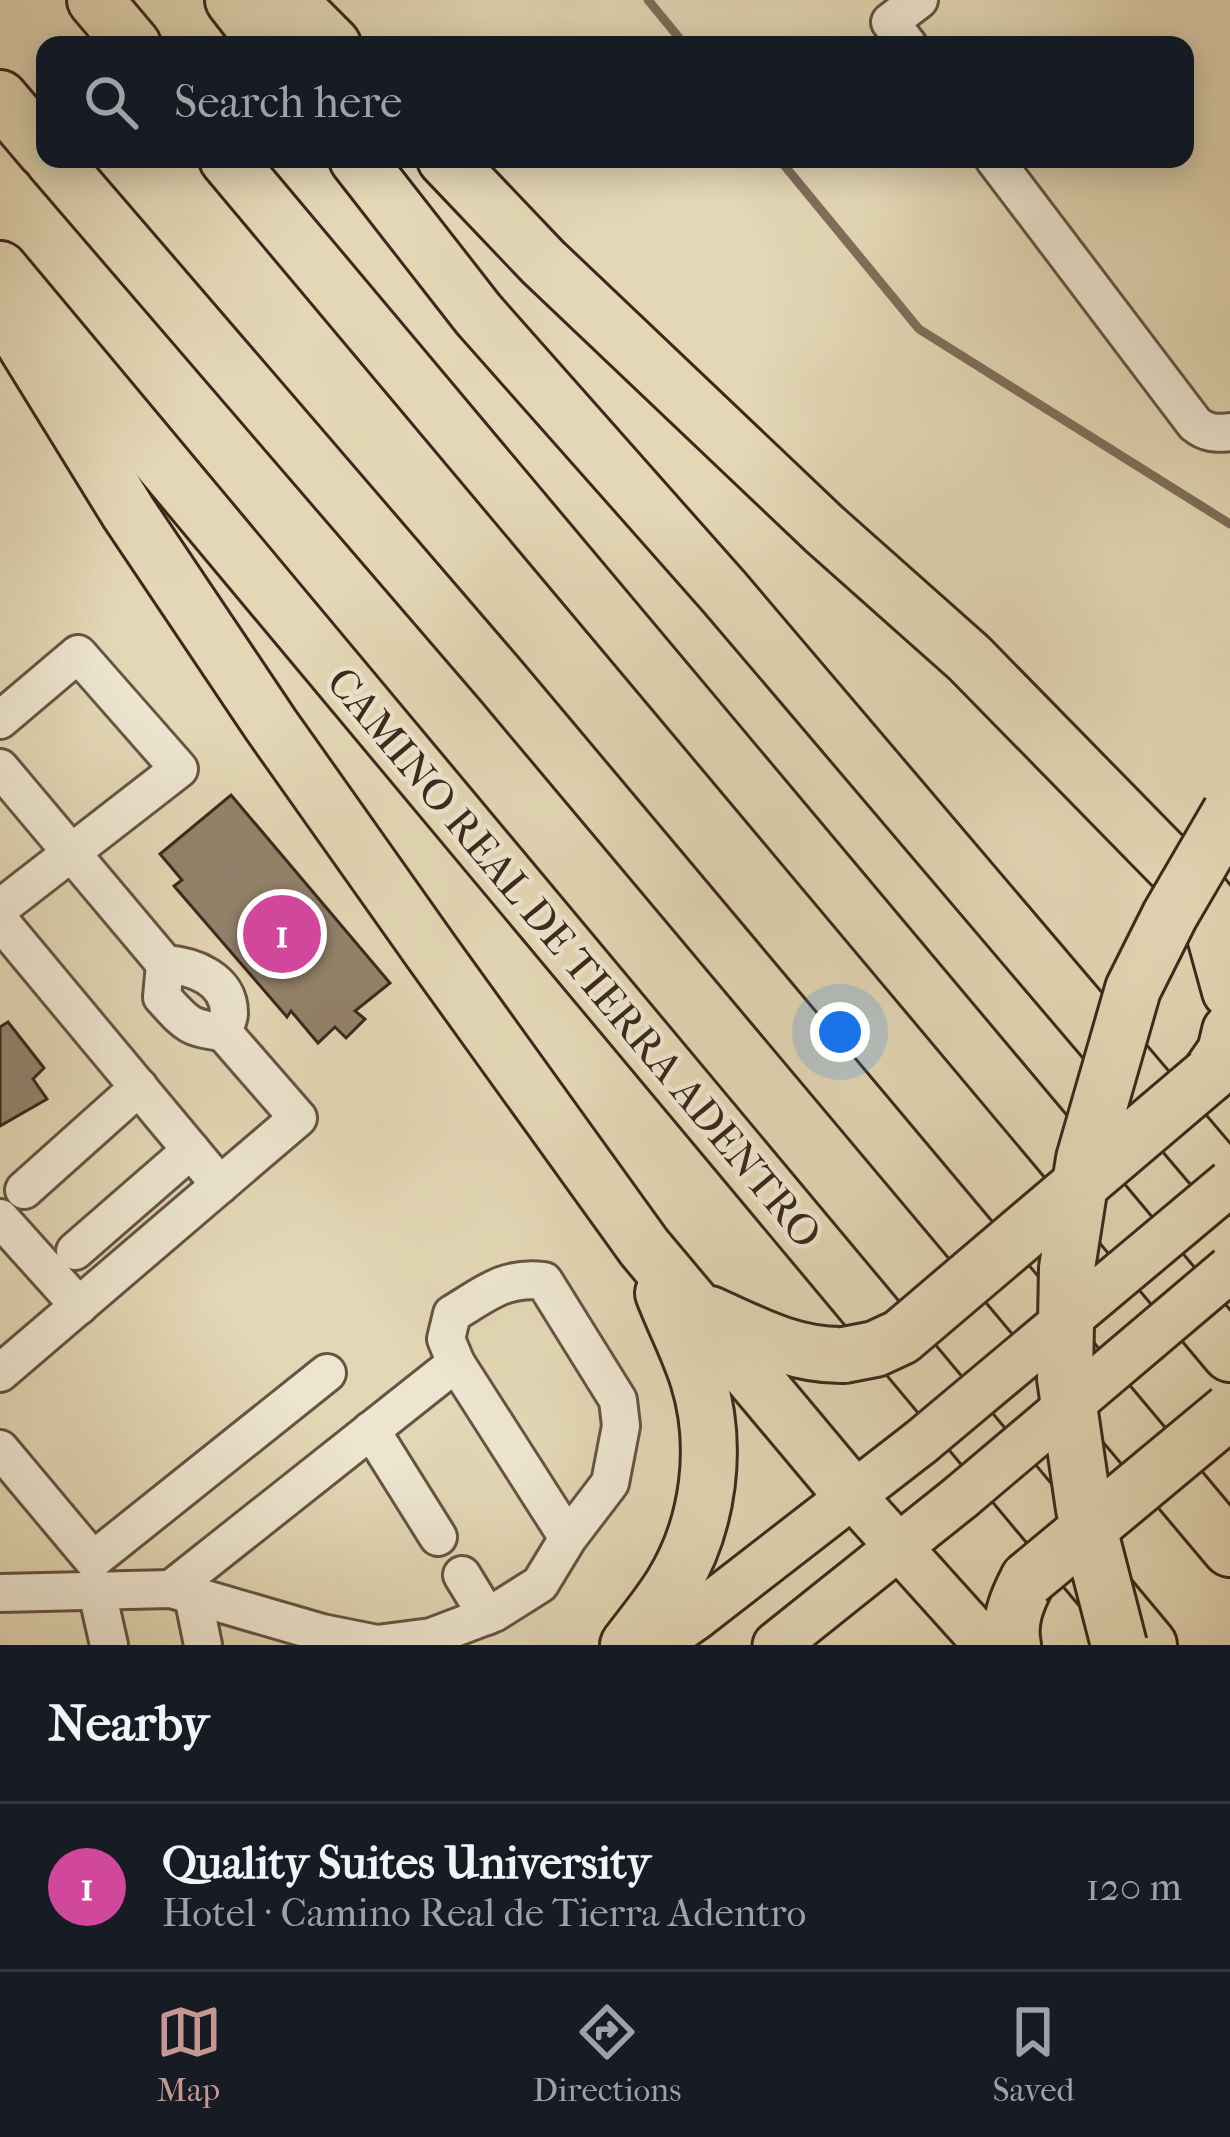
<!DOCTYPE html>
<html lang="en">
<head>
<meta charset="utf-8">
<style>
	body { margin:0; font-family:"IM FELL French Canon",serif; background:#20242c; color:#f1f3f6 }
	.you { position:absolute; left:840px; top:1032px; width:42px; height:42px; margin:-30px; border:9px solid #fff; border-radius:50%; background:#1a73e8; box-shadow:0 0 0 18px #1a73e833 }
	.badge { display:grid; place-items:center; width:78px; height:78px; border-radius:50%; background:#c59692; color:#fff; font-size:39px; font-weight:700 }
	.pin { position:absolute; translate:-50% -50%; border:6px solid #fff; box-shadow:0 3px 12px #0006 }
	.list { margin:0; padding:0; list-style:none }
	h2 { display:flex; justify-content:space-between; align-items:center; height:156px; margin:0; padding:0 48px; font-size:51px }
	h2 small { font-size:39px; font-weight:400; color:#9ea1a6 }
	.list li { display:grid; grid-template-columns:78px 1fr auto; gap:36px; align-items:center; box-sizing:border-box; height:168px; padding:0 48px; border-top:3px solid #363941 }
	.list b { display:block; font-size:45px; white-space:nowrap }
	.list p { margin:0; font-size:39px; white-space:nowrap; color:#9ea1a6 }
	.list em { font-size:39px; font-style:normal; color:#9ea1a6 }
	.icon { flex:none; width:66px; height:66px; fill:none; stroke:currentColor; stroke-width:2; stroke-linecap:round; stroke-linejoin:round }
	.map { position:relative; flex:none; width:1230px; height:1645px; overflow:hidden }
	.search { position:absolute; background:#171b24; box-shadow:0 6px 30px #0003; left:36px; right:36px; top:36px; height:132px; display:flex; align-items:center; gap:30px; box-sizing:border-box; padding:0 42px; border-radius:24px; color:#9ea1a6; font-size:45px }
	.sheet { height:324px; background:#171b24 }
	nav { display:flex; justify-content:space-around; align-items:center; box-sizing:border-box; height:168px; border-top:3px solid #363941; background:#171b24; font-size:33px; color:#9ea1a6 }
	nav a { display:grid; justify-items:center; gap:6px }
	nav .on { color:#c59692 }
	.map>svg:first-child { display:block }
</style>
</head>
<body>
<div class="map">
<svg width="1230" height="1645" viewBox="0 0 1230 1645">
	<rect width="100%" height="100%" fill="#e3d7b5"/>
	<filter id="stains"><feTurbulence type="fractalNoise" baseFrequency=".00167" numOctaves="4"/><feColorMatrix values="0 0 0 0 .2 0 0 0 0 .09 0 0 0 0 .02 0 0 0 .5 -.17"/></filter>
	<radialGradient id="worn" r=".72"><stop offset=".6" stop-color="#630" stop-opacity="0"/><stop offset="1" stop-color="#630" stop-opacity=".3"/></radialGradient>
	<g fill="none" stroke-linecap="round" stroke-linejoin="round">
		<g stroke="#7e6e59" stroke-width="9">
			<polyline points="648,0 685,45"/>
			<polyline points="779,159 919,329 1230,524"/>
		</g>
	</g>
	<g fill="#93836c" stroke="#3c281c" stroke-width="3">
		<polygon points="231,795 390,983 355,1011 365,1019 346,1038 335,1027 318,1043 291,1011 287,1017 174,886 182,880 160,854"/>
		<polygon points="8,1022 44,1068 33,1079 47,1099 0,1126 0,1027"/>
	</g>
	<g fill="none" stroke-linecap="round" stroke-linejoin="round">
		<g stroke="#665442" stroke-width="42">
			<g id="minor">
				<polyline points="908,45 890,22 919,0"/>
				<path d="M994,159L1195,424C1206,433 1216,434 1230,432"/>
				<polyline points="0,720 78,654 179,769 0,908"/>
				<polyline points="0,768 165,964"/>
				<polyline points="0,921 220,1185"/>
				<path d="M165,964C193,966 229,979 229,1013C229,1020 225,1026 223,1032C187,1028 186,1023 162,997Z"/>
				<polyline points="24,1190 139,1087"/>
				<polyline points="0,1218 79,1306"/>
				<polyline points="75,1251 191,1150"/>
				<polyline points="0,1373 298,1118 223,1032"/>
				<polyline points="371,1430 438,1537"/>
				<polyline points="0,1449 93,1560 327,1373"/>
				<polyline points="462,1575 487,1616"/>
				<polyline points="171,1589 456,1363"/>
				<polyline points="97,1592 109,1645"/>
				<path d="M0,1593L171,1589L322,1633L377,1644L431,1637L494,1613L540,1584L568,1538L610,1483L621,1426L618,1400L544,1281C504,1276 484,1295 452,1314L446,1339L456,1363L568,1538"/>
				<polyline points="193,1596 203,1645"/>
			</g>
		</g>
		<g stroke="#3c281c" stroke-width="51">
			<g id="major">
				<polyline points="851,1494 987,1645"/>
				<polyline points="655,1645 694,1618 921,1442"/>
				<polyline points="776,1645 961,1497"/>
			</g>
		</g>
		<g stroke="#3c281c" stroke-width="60">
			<g id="highway">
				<polyline points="95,0 133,45"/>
				<polyline points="233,0 268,45"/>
				<polyline points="288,0 333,45"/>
				<polyline points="0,98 45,151"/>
				<polyline points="52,159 502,682 1230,1549"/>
				<polyline points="227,159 1230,1354"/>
				<polyline points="357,159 478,314 724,592 1230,1187"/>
				<polyline points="445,159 543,262 824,529 969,658 1205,899 1230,930"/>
				<polyline points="0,269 1149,1645"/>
				<polyline points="17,332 128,512 271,725 433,954 644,1247 851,1494"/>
				<polyline points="1205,900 1230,991"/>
				<polyline points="1209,1075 1225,1052 1230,1031"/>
				<path d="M710,1314C754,1334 794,1356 844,1355"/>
				<path d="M628,1645C643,1625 659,1606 672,1585C709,1525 719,1446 698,1379C689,1350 674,1322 663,1293"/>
				<path d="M1013,1645C1008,1621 1017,1600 1028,1579"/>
			</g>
		</g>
		<use href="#minor" stroke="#ede5cf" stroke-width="36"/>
		<use href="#major" stroke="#e3d7b5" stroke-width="45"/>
		<use href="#highway" stroke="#e3d7b5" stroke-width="54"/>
		<g stroke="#3c281c" stroke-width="51" stroke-linecap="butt">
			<g id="major-bridge">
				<polyline points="921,1442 1230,1183"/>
				<polyline points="961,1497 1230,1269"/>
			</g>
		</g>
		<g stroke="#3c281c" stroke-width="60" stroke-linecap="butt">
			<g id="highway-bridge">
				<polyline points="844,1355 875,1349 901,1337 1209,1075"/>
				<polyline points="1028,1579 1230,1411"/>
				<polyline points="1119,1645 1084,1509 1065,1378 1067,1268 1084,1159 1133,989 1170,915 1230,812"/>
			</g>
		</g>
		<use href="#major-bridge" stroke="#e3d7b5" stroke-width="45"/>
		<use href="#highway-bridge" stroke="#e3d7b5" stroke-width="54"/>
	</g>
	<g text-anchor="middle" stroke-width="9" stroke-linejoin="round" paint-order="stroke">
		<g font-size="42" fill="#3c281c" stroke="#ede5cf">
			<text transform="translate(575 957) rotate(50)" y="15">CAMINO REAL DE TIERRA ADENTRO</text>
		</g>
	</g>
	<rect width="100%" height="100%" filter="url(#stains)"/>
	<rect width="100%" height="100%" fill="url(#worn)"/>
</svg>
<div class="you"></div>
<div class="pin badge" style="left:282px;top:934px;background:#d1479c">1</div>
<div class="search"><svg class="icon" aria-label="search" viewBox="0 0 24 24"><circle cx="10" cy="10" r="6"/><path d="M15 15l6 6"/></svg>Search here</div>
</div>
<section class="sheet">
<h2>Nearby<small></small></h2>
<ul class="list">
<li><span class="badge" style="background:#d1479c">1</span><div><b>Quality Suites University</b><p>Hotel · Camino Real de Tierra Adentro</p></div><em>120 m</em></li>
</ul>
</section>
<nav>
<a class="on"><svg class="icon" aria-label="map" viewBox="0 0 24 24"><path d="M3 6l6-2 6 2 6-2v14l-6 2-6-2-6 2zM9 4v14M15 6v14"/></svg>Map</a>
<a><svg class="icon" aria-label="directions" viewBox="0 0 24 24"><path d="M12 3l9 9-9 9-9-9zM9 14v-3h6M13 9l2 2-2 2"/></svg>Directions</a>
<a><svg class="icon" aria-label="saved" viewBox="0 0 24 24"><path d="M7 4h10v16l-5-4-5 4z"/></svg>Saved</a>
</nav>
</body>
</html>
